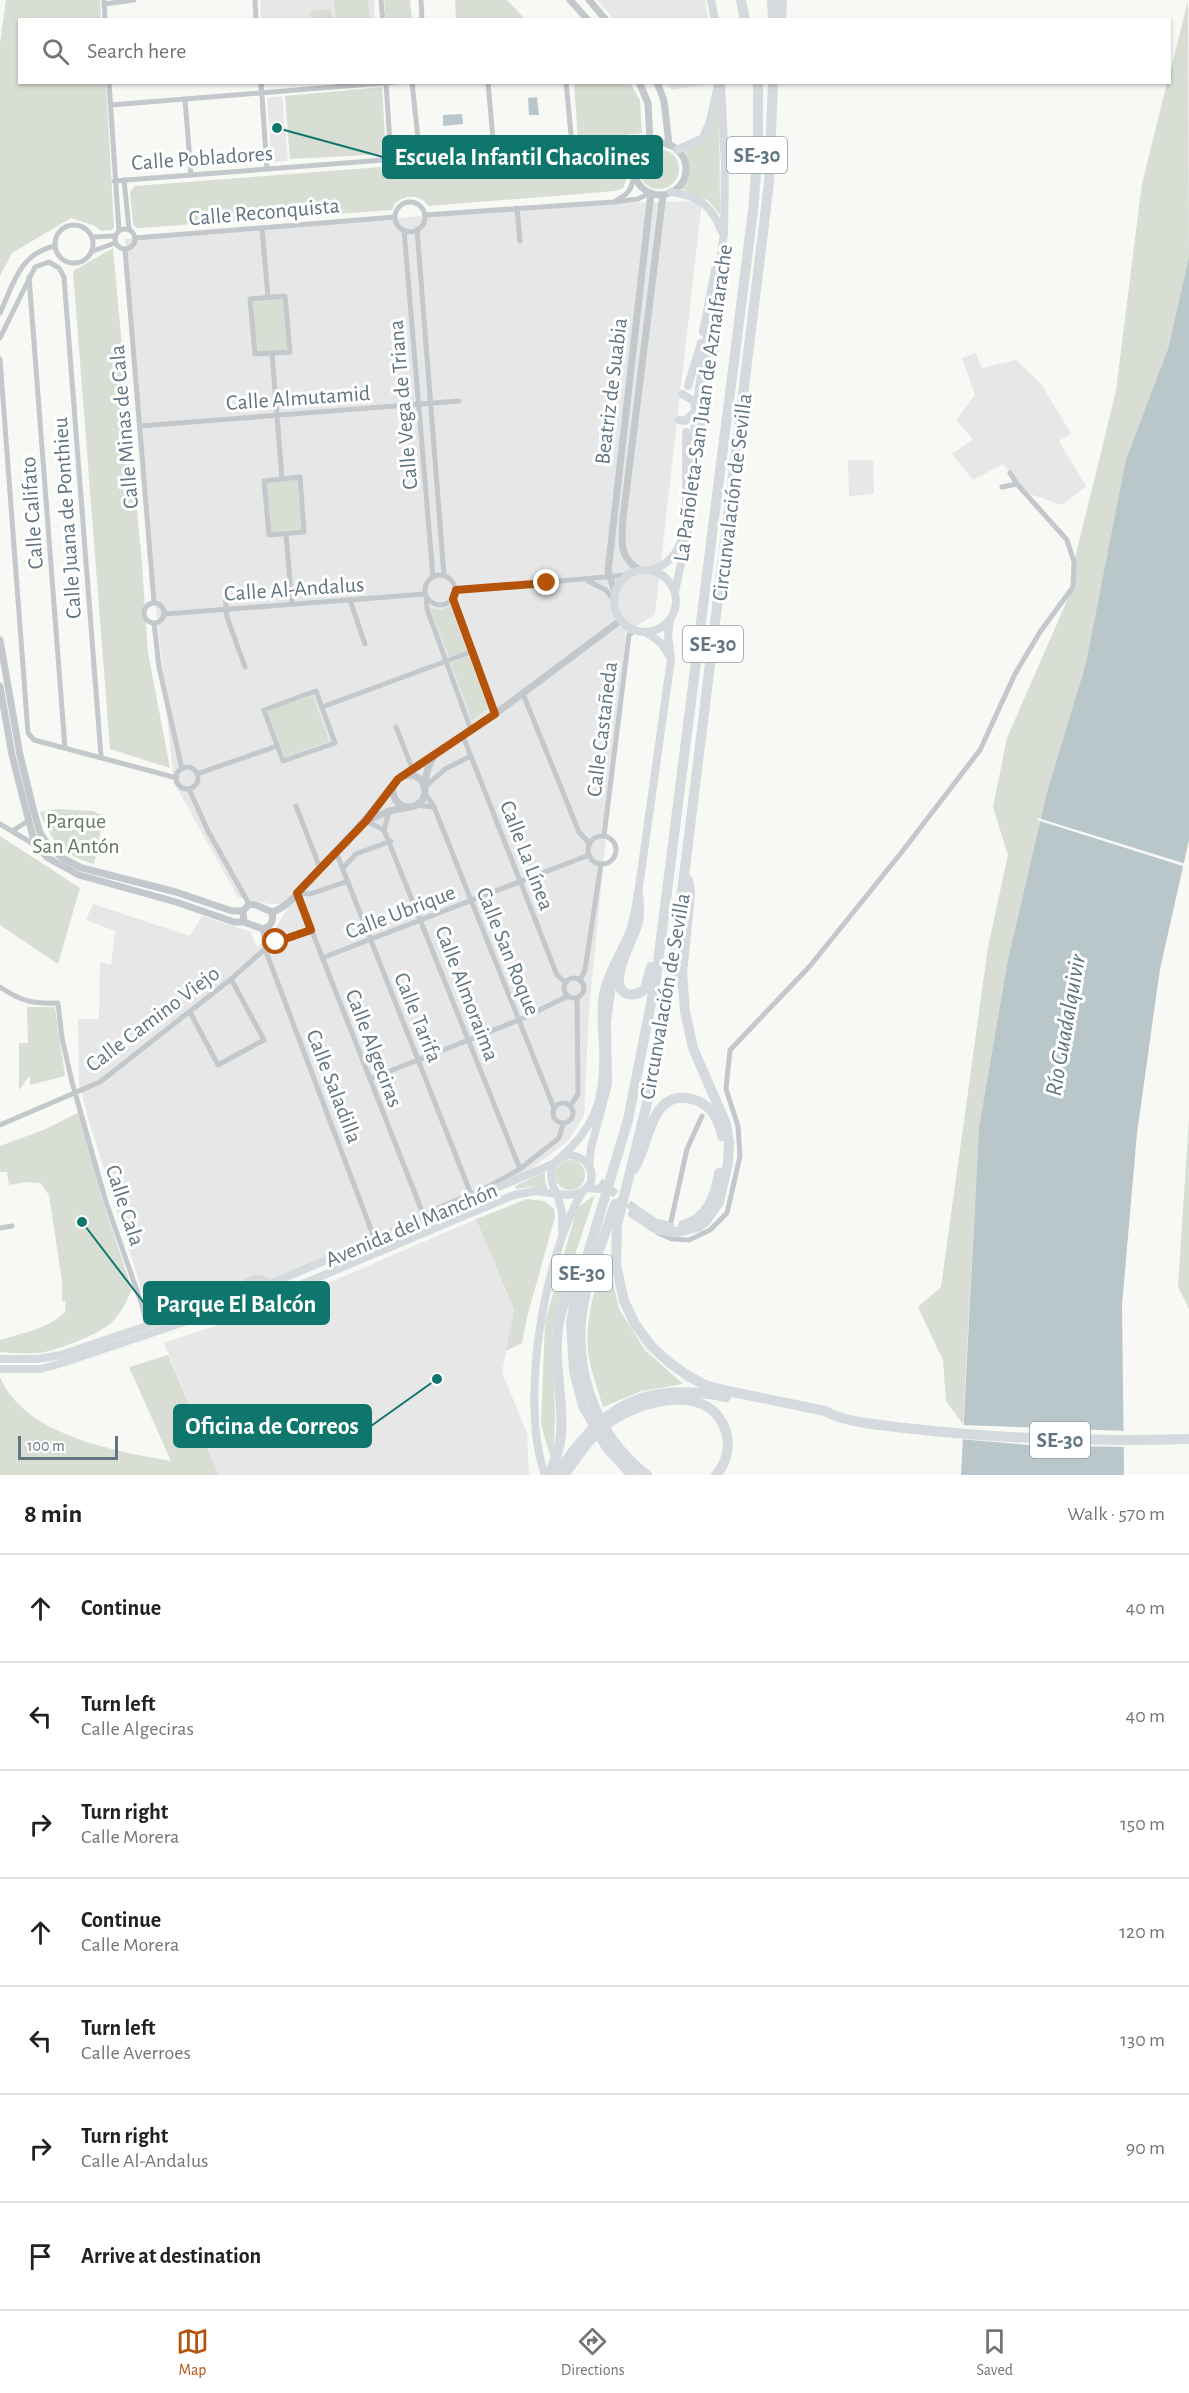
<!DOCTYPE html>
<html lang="en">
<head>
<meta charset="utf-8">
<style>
	body { margin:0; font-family:"Alegreya Sans",sans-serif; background:#f2f2f2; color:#202124 }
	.scale { position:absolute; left:18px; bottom:15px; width:100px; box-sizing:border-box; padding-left:6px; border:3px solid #617582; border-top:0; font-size:16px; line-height:21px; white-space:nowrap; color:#617582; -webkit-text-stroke:4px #fff; paint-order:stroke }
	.stop { position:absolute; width:18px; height:18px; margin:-14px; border:4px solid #b45309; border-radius:50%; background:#fff }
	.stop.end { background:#b45309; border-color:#fff; box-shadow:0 2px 6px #0008 }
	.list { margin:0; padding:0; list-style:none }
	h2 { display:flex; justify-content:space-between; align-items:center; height:78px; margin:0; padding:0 24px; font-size:26px }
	h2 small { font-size:20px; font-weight:400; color:#757577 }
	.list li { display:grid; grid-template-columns:39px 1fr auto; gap:18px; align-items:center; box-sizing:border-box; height:108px; padding:0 24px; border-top:2px solid #e0e0e0 }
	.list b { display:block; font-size:22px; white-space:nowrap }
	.list p { margin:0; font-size:20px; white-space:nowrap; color:#757577 }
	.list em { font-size:20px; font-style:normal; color:#757577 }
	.icon { flex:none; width:33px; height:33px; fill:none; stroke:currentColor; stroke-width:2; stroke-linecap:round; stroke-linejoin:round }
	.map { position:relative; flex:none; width:1189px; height:1475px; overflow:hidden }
	.search { position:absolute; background:#fff; box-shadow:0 2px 4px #0004; left:18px; right:18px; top:18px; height:66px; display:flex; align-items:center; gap:15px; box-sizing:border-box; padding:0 21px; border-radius:0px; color:#757577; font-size:22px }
	.sheet { height:834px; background:#fff }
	nav { display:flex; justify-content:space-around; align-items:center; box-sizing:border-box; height:84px; border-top:2px solid #e0e0e0; background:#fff; font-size:16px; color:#757577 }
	nav a { display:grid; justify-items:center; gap:3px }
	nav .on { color:#b45309 }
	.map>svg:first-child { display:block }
</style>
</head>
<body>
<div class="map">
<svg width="1189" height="1475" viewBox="0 0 1189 1475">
	<rect width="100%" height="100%" fill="#f8f8f5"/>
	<g fill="#e6e7e6">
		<polygon points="260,0 374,0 375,19 261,19"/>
		<polygon points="597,0 705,0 708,19 614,19"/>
		<polygon points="666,83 712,83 672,90"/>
		<polygon points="282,96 288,161 272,162 267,98"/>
		<polygon points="702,201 655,614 626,633 589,1011 584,1116 568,1141 528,1171 282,1276 151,1320 88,1118 79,1083 78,1019 99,1019 100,962 111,965 115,931 86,920 93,904 190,936 202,916 251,932 257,947 271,935 291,903 269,904 238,897 174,783 153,578 125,239 582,204"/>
		<polygon points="976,353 982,368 1016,360 1041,384 1071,434 1059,441 1086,486 1062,505 1027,493 1003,464 973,480 952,454 973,439 956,420 975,395 962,358"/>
		<polygon points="848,460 873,460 874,494 849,496"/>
		<polygon points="476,1219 514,1311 502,1372 527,1433 529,1475 219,1475 164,1343 278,1305"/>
	</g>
	<g fill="#d8ded4">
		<polygon points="6,0 100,0 101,19 20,20 20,82 106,83 114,227 112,230 101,231 95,226 71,218 12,253 0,276 0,43"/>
		<polygon points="334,0 368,0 370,19 336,19"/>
		<polygon points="384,0 410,0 412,19 386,19"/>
		<polygon points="455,0 507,0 525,19 456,19"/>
		<polygon points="1188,0 1189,256 1168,349 1086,663 1047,792 1008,959 979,1127 963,1424 946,1401 943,1360 918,1307 941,1287 988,947 1008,855 993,807 1007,738 1073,587 1074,562 1116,391 1142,184 1167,83 1170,82 1170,73"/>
		<polygon points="331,9 332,19 311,19 310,11"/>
		<polygon points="574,83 630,83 640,100 642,133 578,140"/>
		<polygon points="382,87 386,154 290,159 285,96"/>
		<polygon points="719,93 720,215 709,201 682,189 689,174 685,151 705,140"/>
		<path d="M616,149C629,155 629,176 623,188L615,191L429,206C418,194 408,194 395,203L392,210L141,228H136L133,224L130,192L135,186Z"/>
		<circle cx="659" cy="169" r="20"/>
		<polygon points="113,248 142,564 148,653 170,768 110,749 73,271"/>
		<polygon points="283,299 287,350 257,352 252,302"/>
		<polygon points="297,480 301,530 271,533 266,482"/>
		<polygon points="451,606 467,651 449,657 430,608 441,610"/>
		<polygon points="469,656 488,708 472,721 451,663"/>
		<polygon points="313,696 329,741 285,757 268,711"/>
		<path d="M57,809L93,811L104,816L94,864C64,856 50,840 40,812Z"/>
		<polygon points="0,836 80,888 58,964 0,925"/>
		<polygon points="27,1007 55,1007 65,1076 30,1085 30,1075 19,1090 19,1043 28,1043"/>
		<path d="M79,1112L103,1202L132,1289C127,1301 120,1315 110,1324C96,1335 55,1352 37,1353C25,1354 12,1353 0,1352V1340C23,1333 48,1329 65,1312L66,1301H62V1281L49,1195L40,1183L26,1182L9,1185L7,1172H0V1146L46,1129Z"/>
		<polygon points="1189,1117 1189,1309 1178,1287"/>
		<circle cx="570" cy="1175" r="15"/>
		<polygon points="545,1172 545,1181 548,1190 529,1187 516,1189 515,1186"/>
		<polygon points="595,1195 558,1305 552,1334 555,1414 554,1446 551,1459 541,1424 545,1322 577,1208"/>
		<polygon points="527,1199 545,1201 554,1209 555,1217 527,1317 522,1343 506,1351 514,1310 476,1219"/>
		<path d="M607,1255L619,1309L645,1350L683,1384L642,1391L603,1407C598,1389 590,1370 588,1352C585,1319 595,1285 607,1255Z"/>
		<path d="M168,1355L219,1475H0V1377C24,1435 114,1451 171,1461L129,1367Z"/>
	</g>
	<g fill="#b9c7ca">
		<polygon points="537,97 539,115 529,115 528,98"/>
		<polygon points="462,114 463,124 443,126 443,115"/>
		<polygon points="1189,256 1189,840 1160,969 1137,1133 1122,1305 1124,1475 961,1475 979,1127 1008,959 1047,792 1086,663 1126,460 1168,349"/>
	</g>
	<g fill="#f8f8f5">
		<polygon points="1038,818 1186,864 1186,867 1037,820"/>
		<polygon points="960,1425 1127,1431 1127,1447 1029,1445 959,1439"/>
	</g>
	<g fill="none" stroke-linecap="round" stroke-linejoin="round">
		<polyline stroke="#d2d7d8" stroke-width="8" stroke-dasharray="8 4" stroke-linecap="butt" points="600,1182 634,1208"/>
		<g stroke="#c3c8cc" stroke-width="5">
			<polyline points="104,0 105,20"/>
			<polyline points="255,0 256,20"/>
			<polyline points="381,0 383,20"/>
			<polyline points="421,0 422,20"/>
			<polyline points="104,4 134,0"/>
			<polyline points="109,82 119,231"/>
			<polyline points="261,82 267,169"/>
			<polyline points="386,82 391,159"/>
			<polyline points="412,82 420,157"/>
			<polyline points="488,82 494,151"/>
			<polyline points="566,82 572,145"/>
			<polyline points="185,99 191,175"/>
			<polyline points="111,105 396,82"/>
			<polyline points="616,143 629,152 634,166"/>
			<polyline points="124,180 129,229"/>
			<polyline points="114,181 615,142 647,146"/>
			<path d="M617,200C629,194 632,188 634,175"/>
			<circle cx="410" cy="217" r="15"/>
			<polyline points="517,208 520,241"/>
			<polyline points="425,215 613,202 638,199 650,193"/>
			<circle cx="74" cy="244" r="19"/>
			<circle cx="125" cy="239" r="10"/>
			<polyline points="262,229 268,297"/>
			<polyline points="417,229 444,575"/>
			<polyline points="404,230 433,577"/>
			<polyline points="93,237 115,236"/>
			<polyline points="135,238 395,217"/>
			<polyline points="125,249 154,602"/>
			<polyline points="93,251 115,243"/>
			<polyline points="29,277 65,748"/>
			<polygon points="285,296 290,352 255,354 250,299"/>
			<path d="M0,313C14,283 19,254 55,246"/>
			<polyline points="0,338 35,267 49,262 59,268 64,277 101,756"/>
			<polyline points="272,353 282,479"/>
			<polyline points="0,359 28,733 34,740 177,778"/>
			<polyline points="140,426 459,401"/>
			<polyline points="1010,473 1017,484"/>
			<polygon points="300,477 304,532 269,535 264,481"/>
			<polyline points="286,534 292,604"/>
			<circle cx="440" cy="590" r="15"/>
			<polyline points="588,581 606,590 614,601"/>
			<polyline points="456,590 628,575"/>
			<polyline points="225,593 227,617 245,667"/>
			<polyline points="426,596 427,609 471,730"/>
			<polyline points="453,599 495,714"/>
			<polyline points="350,600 365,644"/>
			<circle cx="154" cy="613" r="10"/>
			<polyline points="165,614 425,594"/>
			<polyline points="154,623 159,667 182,769"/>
			<polygon points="316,691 335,743 283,761 264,710"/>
			<polyline points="523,694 579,832 590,844"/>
			<polyline points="322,707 471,652"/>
			<polyline points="396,727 412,768"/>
			<polyline points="463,736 557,975 566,983"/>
			<circle cx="187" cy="778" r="11"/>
			<polyline points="197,774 277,746"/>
			<polyline points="424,788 445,769 471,756"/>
			<polyline points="189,789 208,831 249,904"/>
			<polyline points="424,791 434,807 554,1108"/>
			<polyline points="414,805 434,807"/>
			<polyline points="296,806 320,868"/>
			<polyline points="366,821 384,830"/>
			<polyline points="0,824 35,845"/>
			<polyline points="384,830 520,1169"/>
			<polyline points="384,830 389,811"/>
			<polyline points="12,831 28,821"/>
			<polyline points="604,836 629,635 636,630"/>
			<circle cx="602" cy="850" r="14"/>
			<polyline points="336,852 471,1194"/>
			<polyline points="343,868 356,854 391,841"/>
			<polyline points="348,881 310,894 297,893 423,1214 486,1188 520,1169 559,1138 563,1124"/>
			<polyline points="311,930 265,949 375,1240"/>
			<polyline points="322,958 589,855"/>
			<circle cx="574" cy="988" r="10"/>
			<polyline points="580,980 585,970 601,864"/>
			<path d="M0,987C21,1001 32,1004 58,1003L62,1038L72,1082L106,1202L142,1305L147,1326"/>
			<polyline points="190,1012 218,1065 264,1040 231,979"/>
			<polyline points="370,1079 519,1020 568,996"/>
			<circle cx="563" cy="1113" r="10"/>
			<polyline points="570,1106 578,1094 577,997"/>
			<polyline points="0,1125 100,1082 231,979 265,949 263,929"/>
			<polyline points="670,1226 687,1149 702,1116"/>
			<polyline points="0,1228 12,1226"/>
			<polyline points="658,1233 672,1239 689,1240 710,1230 727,1213 740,1156 738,1126 726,1089 730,1050 810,966 901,853 980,750 1015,674 1040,632 1073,587 1074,562 1067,540 1017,484 1002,487"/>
		</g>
		<g stroke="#c3c8cc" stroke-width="7">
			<polyline points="570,0 588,20"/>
			<polyline points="589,0 606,20"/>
			<polyline points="639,82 648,103 650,145"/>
			<polyline points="657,82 664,101 669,145"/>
			<circle cx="660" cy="169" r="26"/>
			<path d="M639,570C618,556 622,541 623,518L663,195"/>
			<polyline points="615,592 608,571 651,193"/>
			<polyline points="0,640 20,755 34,812 40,833 51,849 64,859 82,868 176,892 232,911 243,911"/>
			<polyline points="0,686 12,755 35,845 48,858 79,875 176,902 234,922 244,922"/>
			<circle cx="409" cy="791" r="16"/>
			<polyline points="404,776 495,714 621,620"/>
			<polyline points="424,786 428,768 434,755"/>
			<polyline points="368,820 389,811 409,807"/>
			<path d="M249,904L256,905L272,912C274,922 271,926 263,929L244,922L243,911Z"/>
			<path d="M272,912C290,907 304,885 316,872C345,842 371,815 396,782"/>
		</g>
		<g stroke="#d5dade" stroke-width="8">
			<polyline points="711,0 715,20"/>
			<polyline points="677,150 703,138 710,121 718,84"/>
			<path d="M671,192C697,195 712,206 721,230"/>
			<polyline points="703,332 715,270"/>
			<polyline points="688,386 701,343"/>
			<polyline points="682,394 694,401 695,407"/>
			<polyline points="679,420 685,421 694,412"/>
			<polyline points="686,432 686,512"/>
			<polyline points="691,467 696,409 708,327"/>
			<path d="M651,570C669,565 678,553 683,536"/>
			<circle cx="645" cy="601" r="31"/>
			<polyline points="675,592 688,530 724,232 725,164 721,82"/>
			<polyline points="646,632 661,643 669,655"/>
			<path d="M569,1155C600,1157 602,1201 557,1194C548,1178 547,1160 569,1155Z"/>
			<path d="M562,1156C599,1123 605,1093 603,1044C602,1028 600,1010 603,994C608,971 622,951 630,930C634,918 636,906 638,894L671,659L668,635L670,620"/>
			<polyline points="589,1167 591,1148 608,1084 607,1022 613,977"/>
			<polyline points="587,1188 599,1189"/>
			<polyline points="634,1208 655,1222 670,1226"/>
			<polyline points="632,1214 651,1226"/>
			<circle cx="257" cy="1296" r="17"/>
			<polyline points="270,1284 553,1164"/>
			<polyline points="274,1296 514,1195 535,1191 557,1194 562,1212 562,1234"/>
			<polyline points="0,1359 37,1359 61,1355 226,1299 240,1293"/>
			<polyline points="0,1369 41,1369 62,1363 241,1303"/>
			<path d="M545,1475C519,1402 544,1258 582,1192"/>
		</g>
		<g stroke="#d5dade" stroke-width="10">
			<polyline points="741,0 745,20"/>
			<polyline points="772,0 773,20"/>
			<polyline points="781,20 782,0"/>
			<path d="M773,82L769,183L671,982L647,1103L617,1225L616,1265L624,1301L635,1324L651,1346L670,1363L688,1376L705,1385L728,1391L825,1411C846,1423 882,1425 905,1428C1000,1439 1094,1442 1189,1439"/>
			<path d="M638,894C639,903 640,913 638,922C635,937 604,987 628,994C635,996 640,993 645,989L651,967"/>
			<path d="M634,1169C650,1145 650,1085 695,1100C712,1105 719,1121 722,1136"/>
			<path d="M615,1204C605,1235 592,1265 585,1297C570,1362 593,1434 647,1475"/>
			<path d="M683,1225C708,1218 715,1196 719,1173"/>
			<polyline points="651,1226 660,1230 677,1232 698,1227 706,1221 719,1202 728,1163 729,1143 726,1124 693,1048 685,1011 682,974 690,894 688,880"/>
			<path d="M548,1475C574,1432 554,1386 557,1339C558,1316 567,1294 575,1273"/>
			<path d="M556,1475C601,1407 643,1380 726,1397"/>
			<path d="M564,1475C577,1458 589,1438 606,1425C639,1400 714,1379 727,1436C730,1450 725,1465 716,1475"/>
			<polyline points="632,1475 607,1448 583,1406 574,1371 571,1323 577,1290 628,1120 656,978 753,211 758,147 758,82"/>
		</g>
	</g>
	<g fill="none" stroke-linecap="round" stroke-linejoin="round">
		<polyline stroke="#b45309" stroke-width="8" points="276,942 311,930 297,893 366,821 398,779 495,714 453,599 456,590 547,583"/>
	</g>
	<g text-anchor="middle" stroke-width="6" stroke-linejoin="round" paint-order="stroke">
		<g fill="#fff" stroke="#909ea8" stroke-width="1.5">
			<rect x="727" y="137" width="60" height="36" rx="4.5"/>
			<rect x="683" y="626" width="60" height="36" rx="4.5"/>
			<rect x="552" y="1255" width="60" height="36" rx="4.5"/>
			<rect x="1030" y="1422" width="60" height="36" rx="4.5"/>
		</g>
		<g font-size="21" font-weight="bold" fill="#617582">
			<text x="757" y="162">SE-30</text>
			<text x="713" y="651">SE-30</text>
			<text x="582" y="1280">SE-30</text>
			<text x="1060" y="1447">SE-30</text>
		</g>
		<g font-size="22" fill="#617582" stroke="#fff">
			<text transform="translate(202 157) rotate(-4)" y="8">Calle Pobladores</text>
			<text transform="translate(264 211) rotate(-5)" y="8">Calle Reconquista</text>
			<text transform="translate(610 391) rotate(-83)" y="8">Beatriz de Suabia</text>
			<text transform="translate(298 397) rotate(-4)" y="8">Calle Almutamid</text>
			<text transform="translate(702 403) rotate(-82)" y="8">La Pañoleta-San Juan de Aznalfarache</text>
			<text transform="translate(402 405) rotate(-95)" y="8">Calle Vega de Triana</text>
			<text transform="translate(123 427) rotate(-95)" y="8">Calle Minas de Cala</text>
			<text transform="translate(731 497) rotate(-83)" y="8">Circunvalación de Sevilla</text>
			<text transform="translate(31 513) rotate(-94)" y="8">Calle Califato</text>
			<text transform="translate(66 518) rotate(-94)" y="8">Calle Juana de Ponthieu</text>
			<text transform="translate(294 588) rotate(-4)" y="8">Calle Al-Andalus</text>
			<text transform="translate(601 729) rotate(-83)" y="8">Calle Castañeda</text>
			<text transform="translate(528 855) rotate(69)" y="8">Calle La Línea</text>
			<text transform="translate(400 911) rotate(-21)" y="8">Calle Ubrique</text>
			<text transform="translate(509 951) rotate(68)" y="8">Calle San Roque</text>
			<text transform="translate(468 993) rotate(69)" y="8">Calle Almoraima</text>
			<text transform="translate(664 996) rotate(-80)" y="8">Circunvalación de Sevilla</text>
			<text transform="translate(419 1017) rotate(68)" y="8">Calle Tarifa</text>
			<text transform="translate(152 1018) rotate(-37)" y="8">Calle Camino Viejo</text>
			<text transform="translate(375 1048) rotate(69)" y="8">Calle Algeciras</text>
			<text transform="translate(335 1086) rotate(69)" y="8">Calle Saladilla</text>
			<text transform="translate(126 1205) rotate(72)" y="8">Calle Cala</text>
			<text transform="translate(411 1224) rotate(-23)" y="8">Avenida del Manchón</text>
		</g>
		<g font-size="22" fill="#667a60" stroke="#fff">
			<text x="76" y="828">Parque<tspan x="76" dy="25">San Antón</tspan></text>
		</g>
		<g font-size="24" font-style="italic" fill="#5c757c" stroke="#fff">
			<text transform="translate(1065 1025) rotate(-80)" y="8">Río Guadalquivir</text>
		</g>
	</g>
	<path fill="none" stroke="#0f766e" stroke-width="2" d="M277 128L383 157M82 1222L144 1303M437 1379L371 1426"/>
	<g fill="#0f766e" stroke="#fff" stroke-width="2">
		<circle cx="277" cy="128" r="6"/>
		<circle cx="82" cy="1222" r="6"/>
		<circle cx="437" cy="1379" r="6"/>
	</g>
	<g fill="#0f766e" stroke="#0f766e" stroke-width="2">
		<rect x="383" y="136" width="279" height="42" rx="6"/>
		<rect x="144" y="1282" width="185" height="42" rx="6"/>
		<rect x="174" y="1405" width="197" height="42" rx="6"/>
	</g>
	<g font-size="24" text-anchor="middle" font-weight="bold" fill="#fff">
		<text x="522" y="165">Escuela Infantil Chacolines</text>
		<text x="236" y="1312">Parque El Balcón</text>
		<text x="272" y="1434">Oficina de Correos</text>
	</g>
</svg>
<div class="scale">100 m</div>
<div class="stop" style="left:276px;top:942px"></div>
<div class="stop end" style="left:547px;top:583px"></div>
<div class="search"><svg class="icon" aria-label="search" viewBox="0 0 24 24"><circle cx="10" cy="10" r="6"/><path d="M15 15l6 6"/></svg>Search here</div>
</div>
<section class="sheet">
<h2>8 min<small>Walk · 570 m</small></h2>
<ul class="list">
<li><svg class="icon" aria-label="ahead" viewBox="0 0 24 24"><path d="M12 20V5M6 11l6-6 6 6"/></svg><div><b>Continue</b></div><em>40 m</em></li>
<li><svg class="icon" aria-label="left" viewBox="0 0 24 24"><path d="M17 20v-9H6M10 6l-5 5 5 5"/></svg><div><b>Turn left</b><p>Calle Algeciras</p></div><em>40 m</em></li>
<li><svg class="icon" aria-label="right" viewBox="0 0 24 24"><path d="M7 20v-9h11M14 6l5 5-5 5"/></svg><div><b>Turn right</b><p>Calle Morera</p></div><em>150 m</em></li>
<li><svg class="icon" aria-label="ahead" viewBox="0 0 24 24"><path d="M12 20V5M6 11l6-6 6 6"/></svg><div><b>Continue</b><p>Calle Morera</p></div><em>120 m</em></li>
<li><svg class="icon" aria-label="left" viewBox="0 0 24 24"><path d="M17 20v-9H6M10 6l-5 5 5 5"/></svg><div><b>Turn left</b><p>Calle Averroes</p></div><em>130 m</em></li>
<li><svg class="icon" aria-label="right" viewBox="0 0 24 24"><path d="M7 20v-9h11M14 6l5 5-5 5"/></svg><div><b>Turn right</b><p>Calle Al-Andalus</p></div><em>90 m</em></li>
<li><svg class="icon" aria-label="arrive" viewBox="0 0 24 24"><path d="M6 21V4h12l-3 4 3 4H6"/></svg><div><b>Arrive at destination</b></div></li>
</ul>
</section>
<nav>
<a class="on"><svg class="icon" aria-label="map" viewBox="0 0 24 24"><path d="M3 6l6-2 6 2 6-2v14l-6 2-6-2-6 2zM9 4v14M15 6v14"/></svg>Map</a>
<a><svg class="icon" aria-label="directions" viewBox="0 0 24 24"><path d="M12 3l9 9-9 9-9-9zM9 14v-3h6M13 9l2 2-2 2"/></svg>Directions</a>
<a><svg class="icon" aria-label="saved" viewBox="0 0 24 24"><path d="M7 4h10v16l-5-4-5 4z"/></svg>Saved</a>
</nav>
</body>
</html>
